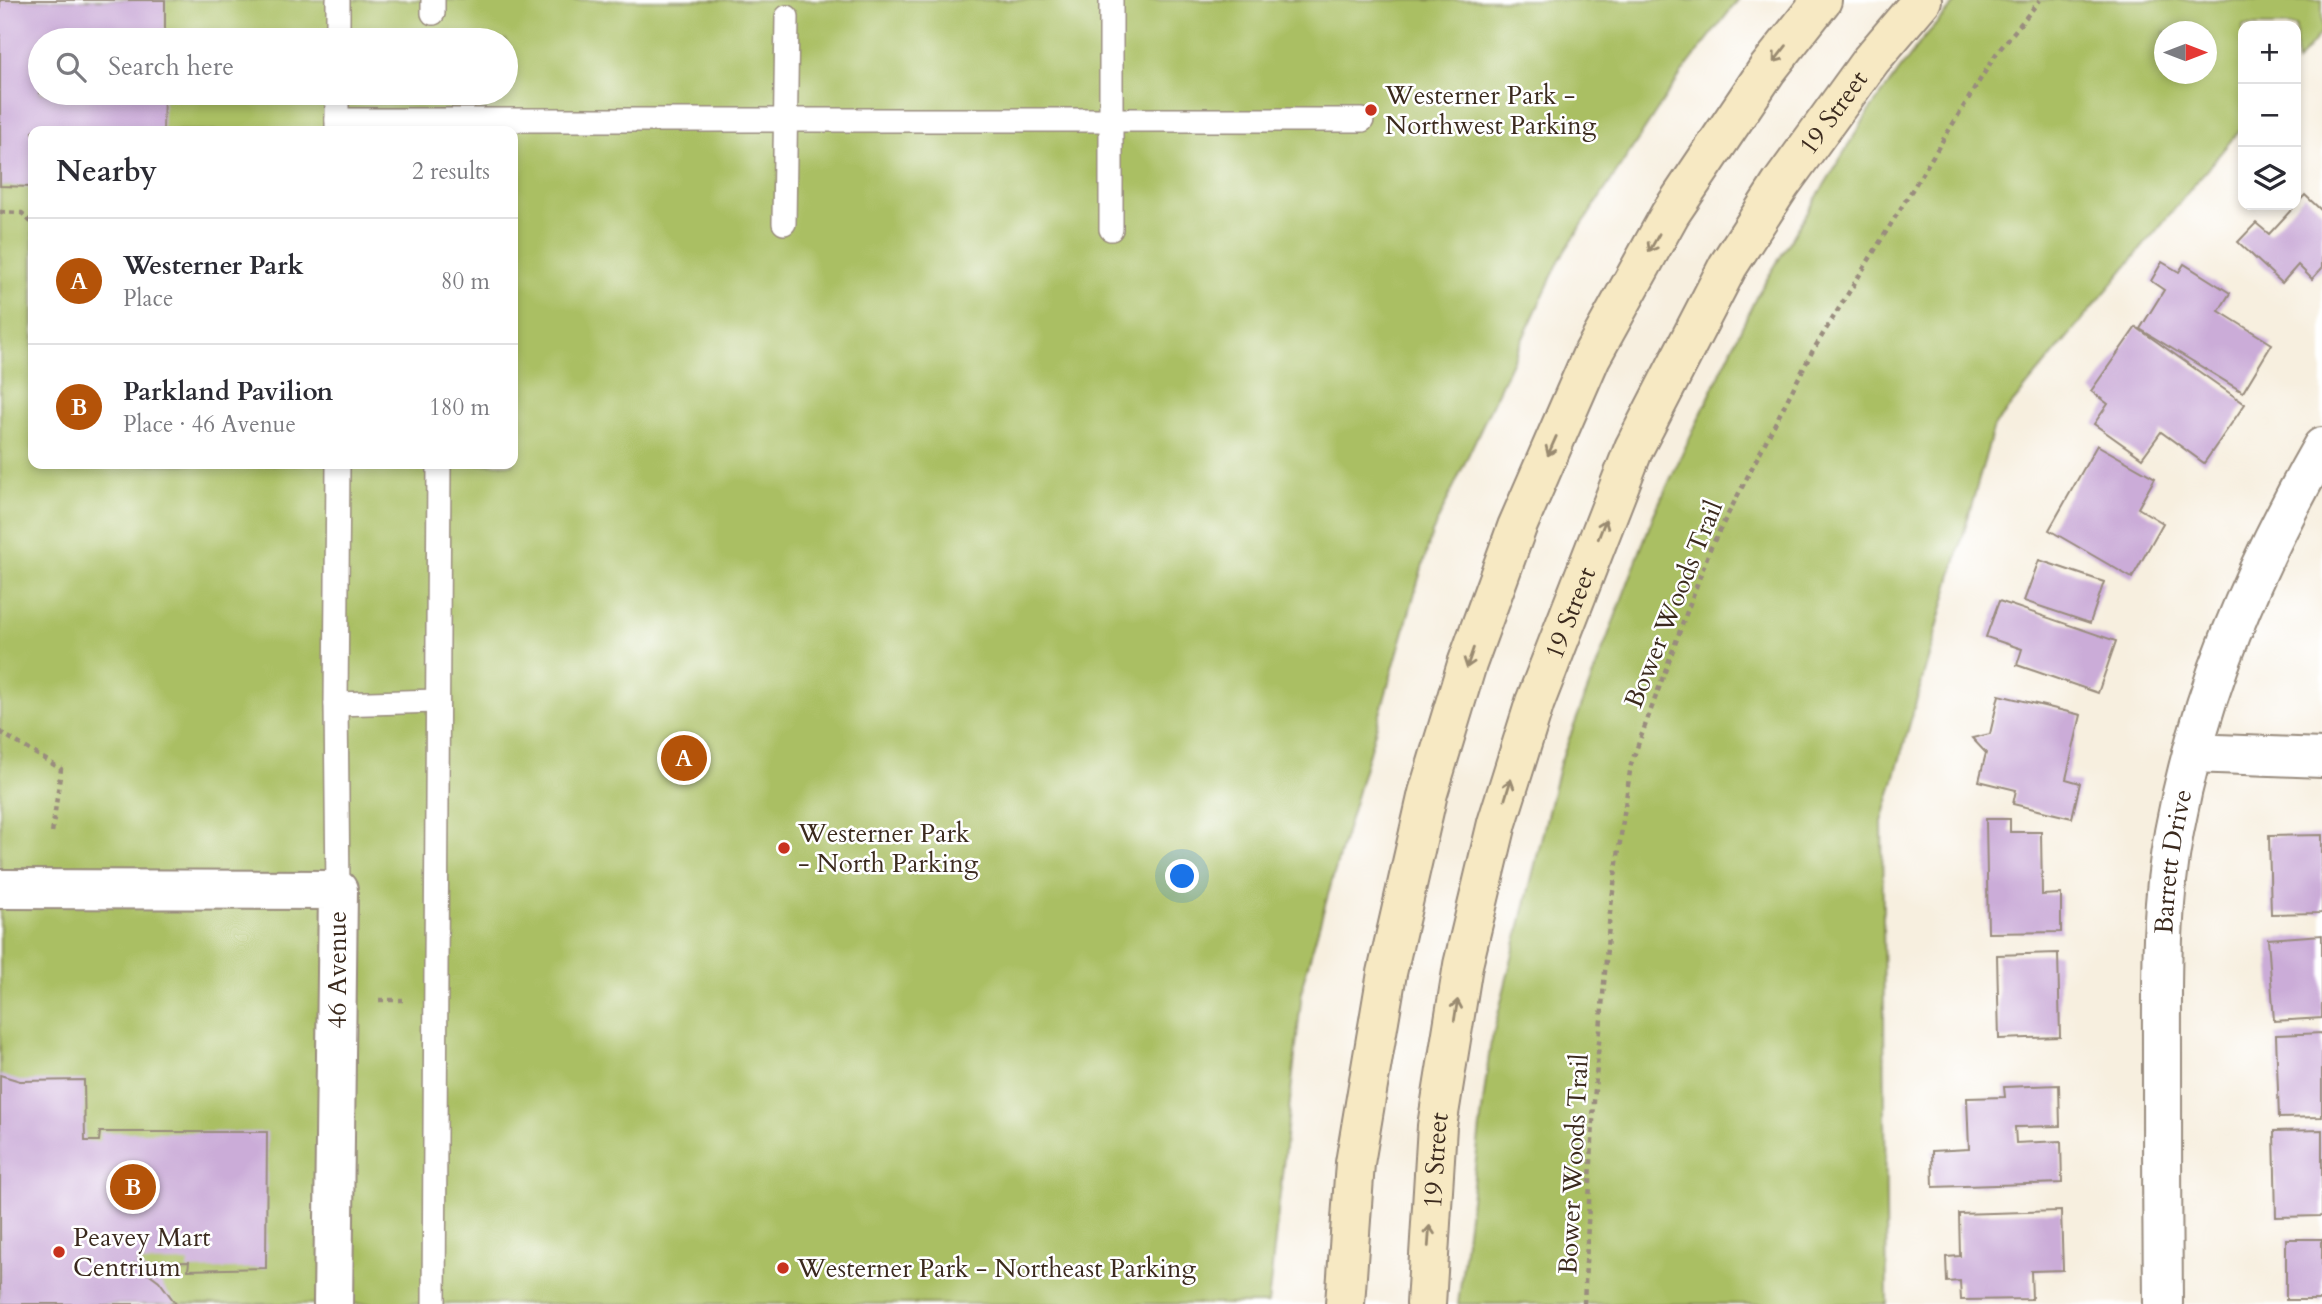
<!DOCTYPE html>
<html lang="en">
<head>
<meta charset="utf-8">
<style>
	body { margin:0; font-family:Cardo,serif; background:#f2f2f3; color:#2b2b33 }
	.controls { position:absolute; right:21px; top:21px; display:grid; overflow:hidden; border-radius:14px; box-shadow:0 4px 10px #0003 }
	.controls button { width:63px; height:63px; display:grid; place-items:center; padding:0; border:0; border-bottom:2px solid #e1e1e2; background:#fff; color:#2b2b33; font:35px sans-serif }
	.compass { position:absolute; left:2154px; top:21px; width:63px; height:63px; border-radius:50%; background:#fff; box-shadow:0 4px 10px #0003; rotate:90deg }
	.you { position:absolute; left:1183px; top:877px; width:24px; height:24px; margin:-18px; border:5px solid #fff; border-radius:50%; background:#1a73e8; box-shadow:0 0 0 10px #1a73e833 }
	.badge { display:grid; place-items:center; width:46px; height:46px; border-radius:50%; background:#b45309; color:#fff; font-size:23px; font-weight:700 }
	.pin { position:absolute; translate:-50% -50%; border:4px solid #fff; box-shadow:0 2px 7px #0006 }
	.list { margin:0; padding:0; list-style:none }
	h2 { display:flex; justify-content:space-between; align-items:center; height:91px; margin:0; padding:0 28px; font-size:30px }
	h2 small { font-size:23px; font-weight:400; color:#7c7c81 }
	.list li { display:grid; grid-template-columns:46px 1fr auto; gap:21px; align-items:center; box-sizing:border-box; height:126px; padding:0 28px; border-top:2px solid #e1e1e2 }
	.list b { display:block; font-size:26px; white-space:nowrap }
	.list p { margin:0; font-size:23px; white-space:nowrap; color:#7c7c81 }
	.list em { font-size:23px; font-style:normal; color:#7c7c81 }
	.icon { flex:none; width:38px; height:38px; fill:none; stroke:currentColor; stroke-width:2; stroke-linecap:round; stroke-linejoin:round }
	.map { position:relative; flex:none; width:2322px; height:1304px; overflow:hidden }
	.search { position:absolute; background:#fff; box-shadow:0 4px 10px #0003; left:28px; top:28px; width:490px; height:77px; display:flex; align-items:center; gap:18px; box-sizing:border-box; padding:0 24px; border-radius:38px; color:#7c7c81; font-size:26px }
	.panel { position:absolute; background:#fff; box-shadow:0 4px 10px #0003; left:28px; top:126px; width:490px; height:343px; border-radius:14px }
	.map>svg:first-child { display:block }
</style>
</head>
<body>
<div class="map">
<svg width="2322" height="1304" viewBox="0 0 2322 1304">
	<rect width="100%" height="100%" fill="#fff"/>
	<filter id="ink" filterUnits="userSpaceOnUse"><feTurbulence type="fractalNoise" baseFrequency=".0143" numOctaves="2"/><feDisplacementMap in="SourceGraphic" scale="14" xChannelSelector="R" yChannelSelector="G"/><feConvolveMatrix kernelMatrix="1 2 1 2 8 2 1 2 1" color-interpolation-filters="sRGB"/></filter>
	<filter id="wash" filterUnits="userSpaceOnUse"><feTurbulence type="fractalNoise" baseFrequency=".00686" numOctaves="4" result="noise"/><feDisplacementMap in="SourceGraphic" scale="28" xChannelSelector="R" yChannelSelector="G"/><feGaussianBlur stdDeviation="1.57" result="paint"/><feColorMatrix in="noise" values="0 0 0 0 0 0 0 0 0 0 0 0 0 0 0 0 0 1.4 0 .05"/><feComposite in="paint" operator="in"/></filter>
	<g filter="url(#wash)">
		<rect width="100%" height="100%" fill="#f7efdf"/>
		<g fill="#aabf64" stroke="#727441" stroke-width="2" fill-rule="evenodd">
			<path d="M0,0H1738L1681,74L1561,257L1432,533L1303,982L1268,1304H0ZM40,40H506V93H40ZM33,131H513V464H33Z"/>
			<path d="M1958,0H2322V32L2296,63V26H2243V126L1994,426L1882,822L1887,1304H1458L1490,1047L1560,763L1654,514L1756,297L1870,110L1923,39ZM2164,32H2206V74H2164Z"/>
		</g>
		<g id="blocks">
			<g fill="#cbacd8">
				<polygon points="0,0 165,0 165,40 40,40 40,93 164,93 163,131 33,131 33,187 0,186"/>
				<polygon points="2305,195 2322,211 2322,268 2312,279 2298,265 2282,283 2238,242 2256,223 2269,234"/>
				<polygon points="2162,262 2179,272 2184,264 2230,293 2219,311 2272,344 2243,392 2140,329 2164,290 2151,281"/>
				<polygon points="2136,327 2245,404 2204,463 2161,432 2142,458 2094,424 2108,404 2091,391"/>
				<polygon points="2097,445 2155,478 2138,508 2163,523 2132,578 2049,530"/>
				<polygon points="2039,560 2104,582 2090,623 2024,601"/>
				<polygon points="1999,601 2116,641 2098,693 2017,665 2022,649 1986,637"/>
				<polygon points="1999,695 2081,715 2066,779 2080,783 2072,818 2013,804 2016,790 1979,781 1986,753 1972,738 1990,734"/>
				<polygon points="1986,819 2010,819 2010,832 2041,832 2042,895 2061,894 2061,932 1988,933"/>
				<polygon points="2322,835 2322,913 2271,914 2269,836"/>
				<polygon points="2322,935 2322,1018 2274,1021 2268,939"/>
				<polygon points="2058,953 2060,1037 1999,1039 1997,955"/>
				<polygon points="2322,1033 2322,1117 2279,1118 2276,1035"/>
				<polygon points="0,1075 20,1081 84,1080 85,1141 99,1141 100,1132 267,1132 266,1268 188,1270 189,1262 135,1263 159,1281 176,1304 0,1304"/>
				<polygon points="2059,1085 2060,1126 2015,1127 2016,1143 2061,1141 2062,1183 1933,1187 1932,1151 1969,1149 1967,1098 2005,1097 2004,1087"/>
				<polygon points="2322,1130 2322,1216 2276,1217 2274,1131"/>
				<polygon points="2061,1211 2063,1270 2031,1271 2032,1299 1961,1300 1960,1281 1947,1282 1946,1257 1960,1256 1959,1214"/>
				<rect x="2286" y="1239" width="36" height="61"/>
			</g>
		</g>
	</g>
	<g filter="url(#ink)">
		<use href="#blocks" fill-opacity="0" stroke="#998c7e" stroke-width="2"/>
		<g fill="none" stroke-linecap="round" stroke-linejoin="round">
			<g stroke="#998c7e" stroke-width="26">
				<g id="service">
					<polyline points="1111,0 1111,229"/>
					<polyline points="433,13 433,0"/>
					<polyline points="338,40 338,0"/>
					<polyline points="337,120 1362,120"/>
					<polyline points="337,131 337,93"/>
					<polyline points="784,223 787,17"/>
					<polyline points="336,704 437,701"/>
					<polyline points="338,890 336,704 338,464"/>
					<polyline points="434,1304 439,464"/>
				</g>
			</g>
			<g stroke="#998c7e" stroke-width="42">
				<g id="minor">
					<polyline points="2192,753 2322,758"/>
					<polyline points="0,889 338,890 333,1304"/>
					<path id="s1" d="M2163,1304C2162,1223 2162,1141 2162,1060C2162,984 2160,907 2174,832C2200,692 2252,570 2322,447"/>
				</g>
			</g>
			<g stroke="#998c7e" stroke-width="42">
				<g id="secondary">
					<polyline points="1345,1304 1355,1163 1387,973 1428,793 1467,664 1517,527 1591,357 1670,214 1767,70 1822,0"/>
					<path id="s2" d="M1426,1304L1437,1126L1463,965L1497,823L1535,702L1634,448L1728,266L1781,184L1871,60L1922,0"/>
				</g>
			</g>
			<g stroke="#998c7e" stroke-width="4.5" stroke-dasharray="5 5" stroke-linecap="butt">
				<polyline points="0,212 22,213 33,224"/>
				<polyline points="0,732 61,769 52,833"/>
				<polyline points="379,1000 403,1000"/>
				<polyline points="1584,1304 1594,1101 1610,913 1631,764 1710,549 1812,352 1996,54 2040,0"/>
			</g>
			<use href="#service" stroke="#fff" stroke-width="23"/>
			<use href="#minor" stroke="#fff" stroke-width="38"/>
			<use href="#secondary" stroke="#f7e9c3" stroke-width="38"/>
		</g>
		<defs><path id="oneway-shaft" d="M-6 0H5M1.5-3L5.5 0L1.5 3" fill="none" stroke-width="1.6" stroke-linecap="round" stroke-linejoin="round" transform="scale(1.75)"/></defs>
		<g stroke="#998a70">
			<use href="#oneway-shaft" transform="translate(1780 54) rotate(128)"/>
			<use href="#oneway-shaft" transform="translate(1654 243) rotate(119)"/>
			<use href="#oneway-shaft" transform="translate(1552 446) rotate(114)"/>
			<use href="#oneway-shaft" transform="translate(1602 529) rotate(-69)"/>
			<use href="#oneway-shaft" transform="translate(1470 658) rotate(109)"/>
			<use href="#oneway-shaft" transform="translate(1508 789) rotate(-73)"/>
			<use href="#oneway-shaft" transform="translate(1456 1010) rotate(-81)"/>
			<use href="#oneway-shaft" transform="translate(1429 1236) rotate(-86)"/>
		</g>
	</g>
	<g fill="#c8321e" stroke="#fff" stroke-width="2.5">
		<circle cx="1371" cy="110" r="7"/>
		<circle cx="784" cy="848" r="7"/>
		<circle cx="59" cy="1252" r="7"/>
		<circle cx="783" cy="1268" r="7"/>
	</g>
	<g text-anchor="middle" stroke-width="5" stroke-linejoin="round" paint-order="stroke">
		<g font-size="26" fill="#3b2a1e" stroke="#fff" text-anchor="start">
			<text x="1385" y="104">Westerner Park -<tspan x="1385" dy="30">Northwest Parking</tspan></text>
			<text x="798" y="842">Westerner Park<tspan x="798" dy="30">- North Parking</tspan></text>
			<text x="73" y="1246">Peavey Mart<tspan x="73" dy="30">Centrium</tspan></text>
			<text x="797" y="1277">Westerner Park - Northeast Parking</text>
		</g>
		<g font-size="26" fill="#3b2a1e" stroke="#fff">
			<text dy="9" stroke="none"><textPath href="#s2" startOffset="1278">19 Street</textPath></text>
			<text transform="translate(1673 604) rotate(-68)" y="9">Bower Woods Trail</text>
			<text dy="9" stroke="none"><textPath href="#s2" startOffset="710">19 Street</textPath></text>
			<text dy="9" stroke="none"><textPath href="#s1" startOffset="443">Barrett Drive</textPath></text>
			<text transform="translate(337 970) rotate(-90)" y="9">46 Avenue</text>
			<text dy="9" stroke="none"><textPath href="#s2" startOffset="144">19 Street</textPath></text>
			<text transform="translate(1573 1164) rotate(-87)" y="9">Bower Woods Trail</text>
		</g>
	</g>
</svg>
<div class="controls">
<button>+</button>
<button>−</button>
<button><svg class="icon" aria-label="layers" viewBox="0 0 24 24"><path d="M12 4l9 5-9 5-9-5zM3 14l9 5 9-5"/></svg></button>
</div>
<svg class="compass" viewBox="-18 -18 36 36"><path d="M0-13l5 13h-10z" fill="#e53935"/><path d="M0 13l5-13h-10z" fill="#7c7c81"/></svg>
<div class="you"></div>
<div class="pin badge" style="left:684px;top:758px">A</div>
<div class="pin badge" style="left:133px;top:1187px">B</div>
<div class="search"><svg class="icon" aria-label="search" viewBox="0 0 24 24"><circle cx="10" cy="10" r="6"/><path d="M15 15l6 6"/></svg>Search here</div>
<section class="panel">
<h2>Nearby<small>2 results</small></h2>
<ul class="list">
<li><span class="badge">A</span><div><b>Westerner Park</b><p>Place</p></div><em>80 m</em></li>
<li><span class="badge">B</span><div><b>Parkland Pavilion</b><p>Place · 46 Avenue</p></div><em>180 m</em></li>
</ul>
</section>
</div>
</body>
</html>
